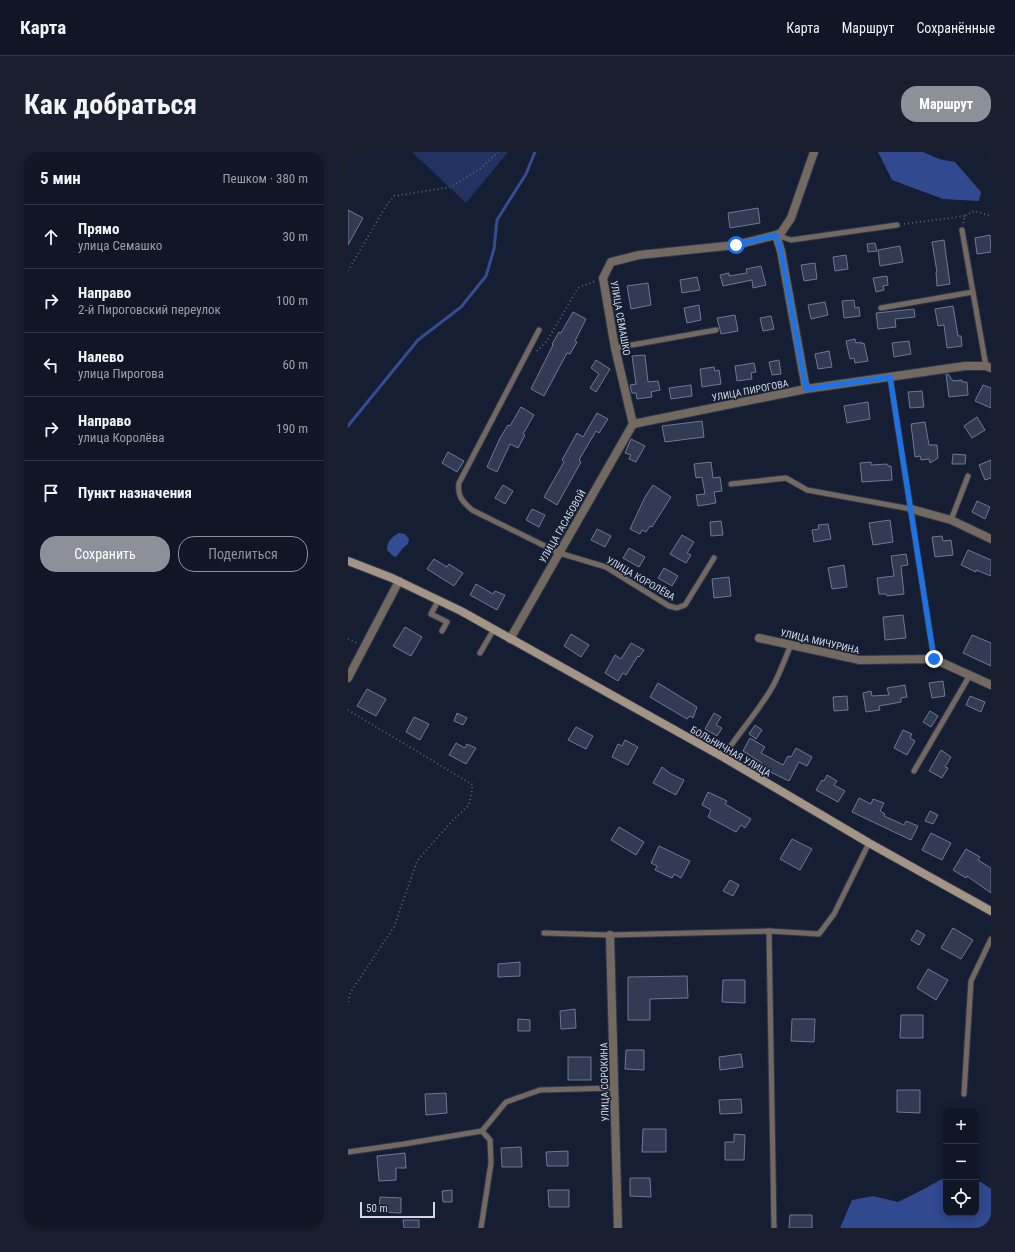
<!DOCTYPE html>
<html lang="ru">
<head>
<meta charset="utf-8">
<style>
	body { margin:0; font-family:"Roboto Condensed",sans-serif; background:#191f2e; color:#f1f3f6 }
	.controls { position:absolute; right:12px; bottom:12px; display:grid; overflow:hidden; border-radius:8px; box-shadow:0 2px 10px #0003 }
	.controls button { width:36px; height:36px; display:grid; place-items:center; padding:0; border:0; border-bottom:1px solid #303543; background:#101626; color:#f1f3f6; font:20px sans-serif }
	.scale { position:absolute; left:12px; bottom:10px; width:75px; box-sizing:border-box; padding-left:4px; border:2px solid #cfd6e4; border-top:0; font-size:11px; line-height:14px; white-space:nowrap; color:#cfd6e4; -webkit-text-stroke:3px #151e33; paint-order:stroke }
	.stop { position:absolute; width:12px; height:12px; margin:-9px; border:3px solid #1a73e8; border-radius:50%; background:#fff }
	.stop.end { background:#1a73e8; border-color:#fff; box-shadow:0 1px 4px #0008 }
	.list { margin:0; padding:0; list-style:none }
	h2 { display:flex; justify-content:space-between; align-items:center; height:52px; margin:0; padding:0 16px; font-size:17px }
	h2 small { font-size:13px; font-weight:400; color:#9c9fa7 }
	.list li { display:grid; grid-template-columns:26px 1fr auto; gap:12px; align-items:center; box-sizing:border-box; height:64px; padding:0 16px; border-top:1px solid #303543 }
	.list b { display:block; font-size:15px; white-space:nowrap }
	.list p { margin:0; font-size:13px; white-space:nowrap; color:#9c9fa7 }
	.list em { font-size:13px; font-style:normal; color:#9c9fa7 }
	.actions { display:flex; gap:8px; padding:12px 16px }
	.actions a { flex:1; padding:9px 0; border:1px solid #8c9099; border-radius:16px; text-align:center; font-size:14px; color:#8c9099 }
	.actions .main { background:#8c9099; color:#fff }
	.icon { flex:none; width:22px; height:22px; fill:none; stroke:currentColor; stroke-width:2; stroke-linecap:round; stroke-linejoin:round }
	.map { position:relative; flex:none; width:643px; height:1076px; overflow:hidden; border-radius:16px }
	header { display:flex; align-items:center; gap:24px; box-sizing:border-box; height:56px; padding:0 20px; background:#101626; border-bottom:1px solid #303543 }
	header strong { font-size:19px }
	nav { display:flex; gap:22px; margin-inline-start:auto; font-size:14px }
	.intro { display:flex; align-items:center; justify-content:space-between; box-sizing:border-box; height:96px; padding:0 24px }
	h1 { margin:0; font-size:28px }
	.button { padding:10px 18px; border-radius:16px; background:#8c9099; color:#fff; font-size:14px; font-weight:700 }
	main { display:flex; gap:24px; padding:0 24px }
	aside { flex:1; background:#101626; border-radius:16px; box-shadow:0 2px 10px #0003 }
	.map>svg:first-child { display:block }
</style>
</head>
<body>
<header>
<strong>Карта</strong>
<nav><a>Карта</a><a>Маршрут</a><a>Сохранённые</a></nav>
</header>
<div class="intro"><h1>Как добраться</h1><a class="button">Маршрут</a></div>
<main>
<aside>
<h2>5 мин<small>Пешком · 380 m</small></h2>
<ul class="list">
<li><svg class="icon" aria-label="ahead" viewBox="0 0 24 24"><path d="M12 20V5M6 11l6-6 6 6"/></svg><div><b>Прямо</b><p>улица Семашко</p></div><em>30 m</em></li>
<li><svg class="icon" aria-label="right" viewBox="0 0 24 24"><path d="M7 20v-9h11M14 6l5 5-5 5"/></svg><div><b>Направо</b><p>2-й Пироговский переулок</p></div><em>100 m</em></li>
<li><svg class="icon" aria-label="left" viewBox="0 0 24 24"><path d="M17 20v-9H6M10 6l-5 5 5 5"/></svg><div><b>Налево</b><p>улица Пирогова</p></div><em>60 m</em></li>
<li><svg class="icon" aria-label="right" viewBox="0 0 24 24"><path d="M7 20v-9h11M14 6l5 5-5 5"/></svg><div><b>Направо</b><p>улица Королёва</p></div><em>190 m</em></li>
<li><svg class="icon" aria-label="arrive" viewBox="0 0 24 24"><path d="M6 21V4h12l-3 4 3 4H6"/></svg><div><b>Пункт назначения</b></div></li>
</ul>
<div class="actions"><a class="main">Сохранить</a><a>Поделиться</a></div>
</aside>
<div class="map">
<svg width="643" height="1076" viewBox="0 0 643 1076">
	<rect width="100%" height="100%" fill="#151e33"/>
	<polygon fill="#223362" points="64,0 160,0 118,51"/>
	<g fill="#30498f">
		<polygon points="530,0 575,0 591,7 607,10 633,40 631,49 595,47 544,28"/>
		<polygon points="598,1026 598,1061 628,1061 628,1029 633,1030 643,1037 643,1076 492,1076 504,1048 525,1044 550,1050 574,1038 592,1028"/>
	</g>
	<path fill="#334c92" d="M51,381L57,382L61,387L60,392L56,395L48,405L45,404L39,398C39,389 44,385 51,381Z"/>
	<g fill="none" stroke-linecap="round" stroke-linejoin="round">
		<polyline stroke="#334c92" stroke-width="3" points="0,274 70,188 113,155 138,124 146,97 149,68 178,22 187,0"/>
	</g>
	<g fill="#313b53" stroke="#6d7893">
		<polygon points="410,56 412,71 382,76 380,61"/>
		<polygon points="0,58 15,66 0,93"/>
		<polygon points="642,83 643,100 629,102 627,86"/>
		<polygon points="596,88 602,132 589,134 588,120 589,120 584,90"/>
		<polygon points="527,91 529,99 520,100 519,92"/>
		<polygon points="552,94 555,110 532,114 530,98"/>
		<polygon points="498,103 500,117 487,119 485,105"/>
		<polygon points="467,111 469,127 456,129 453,113"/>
		<polygon points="413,114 418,133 405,136 404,128 375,134 372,123 381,121 381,124 399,121 398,117"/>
		<polygon points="539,124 540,133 535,134 536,138 528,140 525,126"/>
		<polygon points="349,125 352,138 334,141 332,128"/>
		<polygon points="300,131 303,153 283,157 279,134"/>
		<polygon points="506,148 507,156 511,155 512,164 496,166 494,149"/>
		<polygon points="477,150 480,163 463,167 460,153"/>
		<polygon points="351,153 353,168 339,171 336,156"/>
		<polygon points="605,154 610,184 613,184 614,194 599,196 596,173 590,174 587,157"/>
		<polygon points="566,157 567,165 547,167 548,175 530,177 528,161"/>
		<polygon points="225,160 238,167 227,189 229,190 222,202 219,201 196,244 183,237 205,193 204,192 211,180 213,181"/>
		<polygon points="387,163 390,179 373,182 369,166"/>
		<polygon points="423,164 426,177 415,179 412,166"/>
		<polygon points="507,187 508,191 513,190 513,192 516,191 520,209 507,211 506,206 502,207 498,189"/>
		<polygon points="561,189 563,202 546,205 544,191"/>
		<polygon points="481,199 484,215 470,217 467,202"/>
		<polygon points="297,203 300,230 310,229 312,238 303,240 304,245 289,247 288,241 284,241 282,233 288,232 284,204"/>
		<polygon points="248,208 262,217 248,240 242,236 251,222 243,216"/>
		<polygon points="431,208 433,222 424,223 421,210"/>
		<polygon points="406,211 408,220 403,221 404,227 389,229 387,214"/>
		<polygon points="366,215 367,219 371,218 373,232 354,235 352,217"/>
		<polygon points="598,222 600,222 605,229 614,228 614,230 619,230 620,243 601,245"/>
		<polygon points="343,233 344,244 323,247 321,236"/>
		<polygon points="635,233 643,236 643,256 627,249"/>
		<polygon points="574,239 576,255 562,256 560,240"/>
		<polygon points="520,250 522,267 499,271 496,254"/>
		<polygon points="173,255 186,263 175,282 177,283 170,296 162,292 149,320 139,315 152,286 160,273 162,274"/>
		<polygon points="249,261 260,267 251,281 248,279 231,308 233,310 209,353 196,345 216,310 214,308 229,281 235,285"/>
		<polygon points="629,265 637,278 624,286 616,274"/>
		<polygon points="354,269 356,285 317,290 314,274"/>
		<polygon points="577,270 581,293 589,293 590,306 582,311 581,307 573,308 572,304 567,305 563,272"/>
		<polygon points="283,287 297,294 288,310 281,307 283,303 277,301"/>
		<polygon points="100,300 116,309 109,320 94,311"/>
		<polygon points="605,302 618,303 617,312 604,312"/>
		<polygon points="643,308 643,326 637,328 631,313"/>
		<polygon points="363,310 365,326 372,325 374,339 366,340 368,351 350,354 348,343 357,342 354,325 348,326 346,312"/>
		<polygon points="523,310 523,313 539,312 540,314 543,314 544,328 514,330 512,311"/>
		<polygon points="155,333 165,339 157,352 147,346"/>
		<polygon points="305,333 323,345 304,375 302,374 298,380 294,378 292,382 282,377 297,345"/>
		<polygon points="629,349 642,355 637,367 624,360"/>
		<polygon points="184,357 197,363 191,375 178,368"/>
		<polygon points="542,368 545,390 525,393 521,371"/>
		<polygon points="373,369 375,383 363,384 362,370"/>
		<polygon points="480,372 483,387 466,390 464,378 471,377 470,373"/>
		<polygon points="249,377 263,384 257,395 243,388"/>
		<polygon points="334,383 346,390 339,401 343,403 338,411 322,402"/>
		<polygon points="594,384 595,389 603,388 605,403 587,405 584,385"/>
		<polygon points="281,396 297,405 291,415 275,406"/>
		<polygon points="620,398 643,408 643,424 628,418 628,420 613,413"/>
		<polygon points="558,402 560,413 553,414 556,442 539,444 538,442 531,442 529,426 546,424 543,404"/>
		<polygon points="86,407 99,415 101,412 115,421 106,434 79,417"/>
		<polygon points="496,413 499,435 484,437 480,416"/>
		<polygon points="316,416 330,424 324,434 310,426"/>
		<polygon points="381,425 383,444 366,446 364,427"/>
		<polygon points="128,432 145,442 147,439 157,443 149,458 122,443"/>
		<polygon points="555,463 558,486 537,488 535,465"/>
		<polygon points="57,475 74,485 63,504 45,494"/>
		<polygon points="223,482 241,493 233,505 216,494"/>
		<polygon points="624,483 643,491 643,514 615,501"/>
		<polygon points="283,491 296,498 291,505 290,504 278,523 275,521 270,529 257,521 267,503 273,507"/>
		<polygon points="595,529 597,544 584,546 581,531"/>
		<polygon points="310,531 349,555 345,566 342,564 339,567 302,545"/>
		<polygon points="557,533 559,545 553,546 553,550 531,554 532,558 518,560 515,541 523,539 524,544 541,543 539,536"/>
		<polygon points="19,537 38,547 28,564 9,554"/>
		<polygon points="499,544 500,558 486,559 485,545"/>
		<polygon points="622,544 637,550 633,560 618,553"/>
		<polygon points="582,559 590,564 583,575 575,570"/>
		<polygon points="109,561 119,566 115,573 106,569"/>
		<polygon points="366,561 373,565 368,573 374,576 369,584 357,577"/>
		<polygon points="66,565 81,572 72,588 58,580"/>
		<polygon points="407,573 414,578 408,587 401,582"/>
		<polygon points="228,575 245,584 238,597 220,588"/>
		<polygon points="555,578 564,582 562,586 567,589 559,603 546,596"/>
		<polygon points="402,586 417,595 413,601 435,613 440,604 443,605 448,596 464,605 459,614 451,610 441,629 412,615 414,611 395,599"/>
		<polygon points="277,588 290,595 280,613 264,605 270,592 274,594"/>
		<polygon points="108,591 117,596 119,592 128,596 118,612 101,603"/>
		<polygon points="593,598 603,605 597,615 600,616 594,626 581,619"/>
		<polygon points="314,615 323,622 336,628 328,643 305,631"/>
		<polygon points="479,623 489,629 486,633 497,639 490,650 468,638 474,628 476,629"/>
		<polygon points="360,640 379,649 377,652 403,667 397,676 393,673 388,680 360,665 363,658 354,653"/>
		<polygon points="511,646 523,652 525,647 536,651 532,659 537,662 536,664 556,673 558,669 570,674 563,688 504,660"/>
		<polygon points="582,659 590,663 585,672 577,669"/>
		<polygon points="271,675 296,690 288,703 263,688"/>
		<polygon points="583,681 603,691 594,708 574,698"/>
		<polygon points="444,687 464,697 452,718 432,707"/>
		<polygon points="311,694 342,709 333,726 326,722 324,726 307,718 309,714 303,711"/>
		<polygon points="618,697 632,705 630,708 643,716 643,741 619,724 618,726 605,718"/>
		<polygon points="382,728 391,733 385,744 375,739"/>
		<polygon points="605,776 625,788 613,807 593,796"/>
		<polygon points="569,778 577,783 571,793 563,788"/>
		<polygon points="172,810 172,824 150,825 150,812"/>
		<polygon points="580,817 600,828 588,848 569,836"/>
		<polygon points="339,824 340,846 302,847 302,868 280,868 280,825"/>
		<polygon points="375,828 397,828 397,851 374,850"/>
		<polygon points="227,857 228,876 213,877 212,859"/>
		<polygon points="553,863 575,863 575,886 552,886"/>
		<polygon points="170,867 182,868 182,879 170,879"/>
		<polygon points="444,867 467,867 466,890 443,889"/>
		<polygon points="278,898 296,898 296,918 277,917"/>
		<polygon points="393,902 395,915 372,918 371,905"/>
		<rect x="220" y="905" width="23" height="23"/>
		<polygon points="549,938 572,938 572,961 549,960"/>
		<polygon points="98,941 99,961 78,963 77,942"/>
		<polygon points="393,947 394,961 372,962 371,948"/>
		<polygon points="295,977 318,977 318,1000 294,1000"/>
		<polygon points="386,982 397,983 396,1008 377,1008 377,990 386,990"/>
		<polygon points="173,995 174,1015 154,1015 153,996"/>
		<polygon points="220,999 220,1014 199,1014 198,1000"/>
		<polygon points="57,1001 58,1016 48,1016 48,1028 31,1029 29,1004"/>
		<polygon points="282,1026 302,1026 303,1045 282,1044"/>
		<polygon points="104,1038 104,1050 95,1050 94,1039"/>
		<polygon points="200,1038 221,1038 221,1055 201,1055"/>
		<polygon points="32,1045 53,1046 53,1061 31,1060"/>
		<polygon points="442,1063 464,1063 464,1076 441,1076"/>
		<polygon points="55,1068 71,1068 71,1076 56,1076"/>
	</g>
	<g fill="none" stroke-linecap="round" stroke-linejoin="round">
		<g stroke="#2f384c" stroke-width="7">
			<g id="lane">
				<polyline points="614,78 638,214"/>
				<polyline points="428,83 443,88 549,73"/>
				<polyline points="533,156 625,140"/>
				<path d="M191,178L111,331C109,344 114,349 124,358L211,401L258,415L321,454L329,456L337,453L366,406"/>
				<polyline points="267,196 368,178"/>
				<polyline points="542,225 586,507"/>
				<polyline points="383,332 438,326 459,338 563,357"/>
				<polyline points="603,368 620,324"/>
				<polyline points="91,447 83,462 99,470 94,479"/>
				<polyline points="132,501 146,477"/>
				<path d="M375,605C390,582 408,562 422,539C431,525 436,508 443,493"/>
				<polyline points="566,619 622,523"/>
				<polyline points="421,779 426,1076"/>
				<polyline points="196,781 262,783 421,779 471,782 486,762 521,691"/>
				<polyline points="616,942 623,829 643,787"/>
				<polyline points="134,979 158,950 192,938 267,936"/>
				<polyline points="0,1000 56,992 134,979 142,988 143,1011 133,1076"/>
			</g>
		</g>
		<g stroke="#2f384c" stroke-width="10">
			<g id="street">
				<polyline points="428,83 433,99 458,237"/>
				<polyline points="285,272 267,196 255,126 263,110 291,103 388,93 428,83 433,81 443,66 466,0"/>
				<polyline points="285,272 458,237 617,214 638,214 643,216"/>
				<polyline points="563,357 603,368 643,387"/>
				<polyline points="411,486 512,508 586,507 643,533"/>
				<polyline points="162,487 285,272"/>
				<polyline points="0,526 51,429"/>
				<polyline points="262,783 270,1076"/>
			</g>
		</g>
		<g stroke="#2f384c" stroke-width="10">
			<polyline id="secondary" points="0,409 44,426 113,459 375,605 521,691 643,759"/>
		</g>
		<g stroke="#596174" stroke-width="2" stroke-dasharray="1 3" stroke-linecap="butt">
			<polyline points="615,71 617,64 626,59 643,64"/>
			<polyline points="556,72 617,64"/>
			<polyline points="0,119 38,54 46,44 103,35 132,17 150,0"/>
			<polyline points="189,199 199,189 230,136 247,129"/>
			<polyline points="0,487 9,491"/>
			<polyline points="0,558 125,633 121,653 103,670 69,709 46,775 2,841 0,852"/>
		</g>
		<use href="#lane" stroke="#736960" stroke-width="5"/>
		<use href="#street" stroke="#736960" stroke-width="8"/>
		<use href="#secondary" stroke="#a49485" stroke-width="8"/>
	</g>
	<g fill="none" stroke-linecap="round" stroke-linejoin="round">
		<polyline stroke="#1a73e8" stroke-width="5" points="388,93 428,83 433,99 458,237 542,225 586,507"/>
	</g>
	<g text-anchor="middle" stroke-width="3" stroke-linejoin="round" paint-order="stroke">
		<g font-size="10" fill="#cfd6e4" stroke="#151e33">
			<text transform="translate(273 166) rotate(80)" y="4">УЛИЦА СЕМАШКО</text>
			<text transform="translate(402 238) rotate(-11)" y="4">УЛИЦА ПИРОГОВА</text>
			<text transform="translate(214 374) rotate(-60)" y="4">УЛИЦА ГАСАБОВОЙ</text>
			<text transform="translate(293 426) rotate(30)" y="4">УЛИЦА КОРОЛЁВА</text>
			<text transform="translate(472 489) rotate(13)" y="4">УЛИЦА МИЧУРИНА</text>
			<text transform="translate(383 599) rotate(30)" y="4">БОЛЬНИЧНАЯ УЛИЦА</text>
			<text transform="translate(256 930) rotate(-91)" y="4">УЛИЦА СОРОКИНА</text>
		</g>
	</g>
</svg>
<div class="controls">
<button>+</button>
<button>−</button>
<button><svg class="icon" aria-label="locate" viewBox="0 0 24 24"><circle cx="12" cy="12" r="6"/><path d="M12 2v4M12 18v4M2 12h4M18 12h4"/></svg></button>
</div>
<div class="scale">50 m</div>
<div class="stop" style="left:388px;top:93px"></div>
<div class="stop end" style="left:586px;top:507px"></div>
</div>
</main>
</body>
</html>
